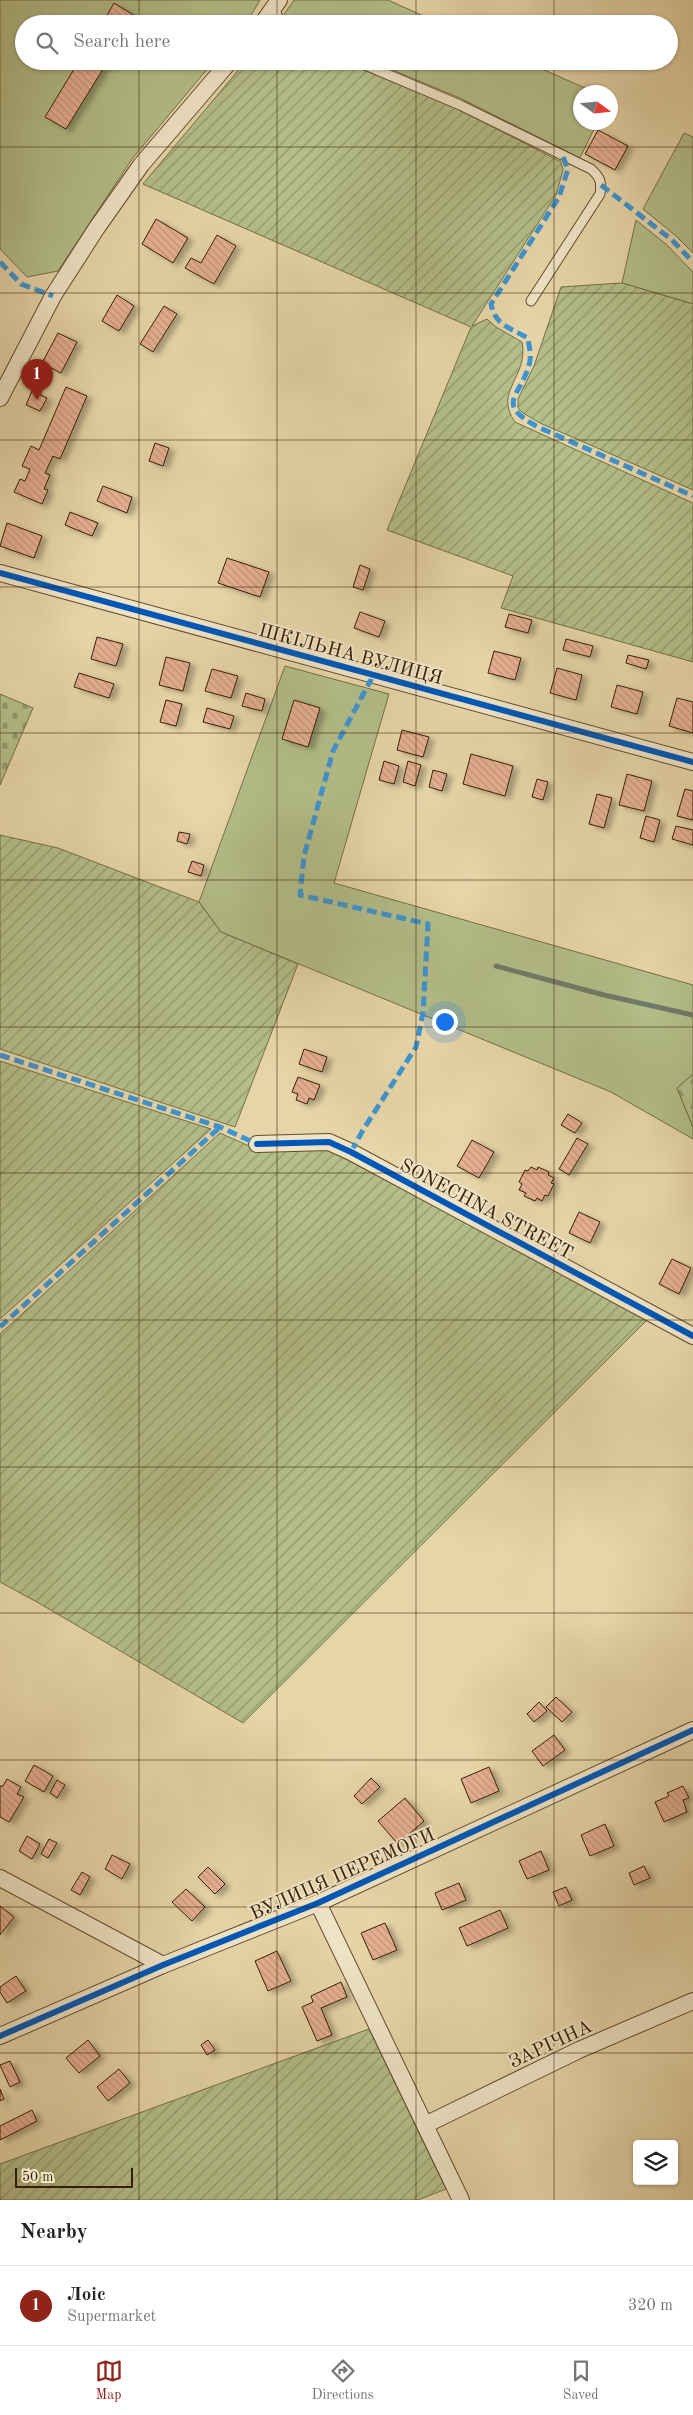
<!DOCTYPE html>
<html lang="en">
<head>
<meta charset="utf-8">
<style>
	body { margin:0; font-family:"Old Standard TT",serif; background:#f2f2f2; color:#222 }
	.controls { position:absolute; right:15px; bottom:15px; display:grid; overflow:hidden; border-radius:5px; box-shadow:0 1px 4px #0004 }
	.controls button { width:45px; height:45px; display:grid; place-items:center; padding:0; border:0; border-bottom:1px solid #e0e0e0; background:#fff; color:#222; font:25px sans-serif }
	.compass { position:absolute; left:573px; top:85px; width:45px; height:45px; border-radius:50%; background:#fff; box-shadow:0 1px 4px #0004; rotate:105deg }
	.scale { position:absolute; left:15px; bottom:12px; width:118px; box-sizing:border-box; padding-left:5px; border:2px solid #381e01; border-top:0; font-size:14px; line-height:18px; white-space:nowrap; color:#381e01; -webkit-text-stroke:4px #efe4c6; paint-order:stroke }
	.you { position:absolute; left:444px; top:1021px; width:18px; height:18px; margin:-12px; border:4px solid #fff; border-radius:50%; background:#1a73e8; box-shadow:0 0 0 8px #1a73e833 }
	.badge { display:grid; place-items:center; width:32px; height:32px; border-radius:50%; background:#8f2418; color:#fff; font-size:16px; font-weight:700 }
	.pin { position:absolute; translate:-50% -41px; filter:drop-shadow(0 1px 2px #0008) }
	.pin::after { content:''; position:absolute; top:26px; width:18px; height:15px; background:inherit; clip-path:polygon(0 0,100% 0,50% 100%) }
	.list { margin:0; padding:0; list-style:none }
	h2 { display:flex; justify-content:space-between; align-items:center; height:65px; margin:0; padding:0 20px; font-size:21px }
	h2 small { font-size:16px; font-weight:400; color:#767676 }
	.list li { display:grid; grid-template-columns:32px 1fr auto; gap:15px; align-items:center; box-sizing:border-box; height:80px; padding:0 20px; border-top:1px solid #e0e0e0 }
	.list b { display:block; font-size:19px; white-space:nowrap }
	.list p { margin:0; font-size:16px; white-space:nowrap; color:#767676 }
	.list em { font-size:16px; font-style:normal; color:#767676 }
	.icon { flex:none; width:28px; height:28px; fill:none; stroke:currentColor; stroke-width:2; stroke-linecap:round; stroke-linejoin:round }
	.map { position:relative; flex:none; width:693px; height:2200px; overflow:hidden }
	.search { position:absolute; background:#fff; box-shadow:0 1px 4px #0004; left:15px; right:15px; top:15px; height:55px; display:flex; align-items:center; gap:12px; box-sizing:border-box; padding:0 18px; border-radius:28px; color:#767676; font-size:19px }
	.sheet { height:145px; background:#fff }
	nav { display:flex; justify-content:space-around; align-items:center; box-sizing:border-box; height:70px; border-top:1px solid #e0e0e0; background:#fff; font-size:14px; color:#767676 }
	nav a { display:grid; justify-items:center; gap:2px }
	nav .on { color:#8f2418 }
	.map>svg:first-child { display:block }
</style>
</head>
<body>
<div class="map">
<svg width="693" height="2200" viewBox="0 0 693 2200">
	<defs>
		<pattern id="forest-firs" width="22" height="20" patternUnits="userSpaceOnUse" patternTransform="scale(1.25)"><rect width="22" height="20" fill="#b3be89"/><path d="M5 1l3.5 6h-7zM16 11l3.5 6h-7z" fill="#939a6e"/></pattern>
		<pattern id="cemetery-stones" width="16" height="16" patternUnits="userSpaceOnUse" patternTransform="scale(1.25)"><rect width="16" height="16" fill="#b3be89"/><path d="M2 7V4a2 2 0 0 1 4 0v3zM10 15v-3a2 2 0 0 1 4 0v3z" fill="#939a6e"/></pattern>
		<pattern id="garden-furrows" width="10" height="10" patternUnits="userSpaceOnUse" patternTransform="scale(1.25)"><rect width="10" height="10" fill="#b3be89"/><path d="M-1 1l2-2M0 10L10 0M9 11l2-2" fill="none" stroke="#939a6e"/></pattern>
		<pattern id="building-back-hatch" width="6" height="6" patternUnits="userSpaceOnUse" patternTransform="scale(1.25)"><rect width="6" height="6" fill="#e5af93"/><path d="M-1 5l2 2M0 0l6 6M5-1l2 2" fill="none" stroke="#c5967d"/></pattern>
		<filter id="shadow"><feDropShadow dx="5.5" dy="3" stdDeviation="2.5" flood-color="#0004"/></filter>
	</defs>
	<rect width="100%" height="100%" fill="#e6d5a8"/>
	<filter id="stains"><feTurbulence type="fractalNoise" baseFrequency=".004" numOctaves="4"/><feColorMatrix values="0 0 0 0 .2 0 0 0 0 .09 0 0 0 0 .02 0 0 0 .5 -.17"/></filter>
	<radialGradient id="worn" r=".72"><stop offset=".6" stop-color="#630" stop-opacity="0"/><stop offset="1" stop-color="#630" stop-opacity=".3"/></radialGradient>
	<g fill="#b3be89" stroke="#766e45">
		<polygon points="0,0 260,0 246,24 24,24 24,61 214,61 132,159 58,271 27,277 0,249"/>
		<polygon points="294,0 388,0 441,24 289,24 283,16"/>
		<polygon points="371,61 524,61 594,92 580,92 580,122 597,123 580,158 462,99"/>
		<polygon points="684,133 693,137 693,253 676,236 643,209"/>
		<polygon points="636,220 667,245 693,272 693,304 622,283"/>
		<polygon points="285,666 389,694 334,883 693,985 693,1074 677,1088 693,1127 693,1139 611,1092 221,932 199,902"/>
	</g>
	<polygon fill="url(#forest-firs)" stroke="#766e45" points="693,1074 693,1127 677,1088"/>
	<polygon fill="url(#cemetery-stones)" stroke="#766e45" points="0,694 33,708 0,785"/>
	<g fill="url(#garden-furrows)" stroke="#766e45">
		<path d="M246,61H342L458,109L561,162L563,170L556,195L472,326L487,319L496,327L522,342C529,377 493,391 515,422L693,503V662L501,608L513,576L387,530L471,327L143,184Z"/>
		<polygon points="622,283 693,304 693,490 540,423 523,413 518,408 518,399 534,366 561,287"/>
		<polygon points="0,835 58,848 199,902 221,932 298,964 235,1127 0,1049"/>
		<polygon points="0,1061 211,1129 0,1319"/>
		<polygon points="220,1133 258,1150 327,1149 648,1319 243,1723 37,1602 0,1582 0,1334"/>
		<polygon points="369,2029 446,2189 418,2200 0,2200 0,2164"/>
	</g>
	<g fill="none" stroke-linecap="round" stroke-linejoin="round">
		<polyline stroke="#717a69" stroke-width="5" points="496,966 604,995 693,1015"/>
	</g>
	<g fill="url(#building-back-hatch)" stroke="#381e01" filter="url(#shadow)">
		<polygon points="114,3 135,16 131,24 102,24"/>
		<polygon points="79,61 108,61 66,129 45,117"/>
		<polygon points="598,130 628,146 615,170 585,154"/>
		<polygon points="156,219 188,238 173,263 142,244"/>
		<polygon points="217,235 236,246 214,284 185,268 191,258 201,263"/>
		<polygon points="117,295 134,306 119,331 102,321"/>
		<polygon points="164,306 177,314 153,352 140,344"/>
		<polygon points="58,333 77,342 61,373 42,363"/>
		<polygon points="66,387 87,396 60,459 53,456 45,473 50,475 44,489 48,490 42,504 14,492 20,479 25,481 30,469 22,466 31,446 39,450"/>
		<polygon points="32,391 47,398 40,411 26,405"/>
		<polygon points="155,443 169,448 163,466 149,461"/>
		<polygon points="103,486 132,497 127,513 97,501"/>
		<polygon points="70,512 98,523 92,536 65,525"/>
		<polygon points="7,523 42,536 34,558 0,546"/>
		<polygon points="227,558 269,572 260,597 218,583"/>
		<polygon points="360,565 370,569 363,590 353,587"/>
		<polygon points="360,612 385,621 379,637 354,628"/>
		<polygon points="509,614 532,620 528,633 505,627"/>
		<polygon points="97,637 123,644 116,666 91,659"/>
		<polygon points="566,639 593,646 590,657 563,650"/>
		<polygon points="494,651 521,658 515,680 488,673"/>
		<polygon points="628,655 649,660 646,669 626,663"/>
		<polygon points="166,657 190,663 183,691 159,685"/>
		<polygon points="557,668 582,675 576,700 550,693"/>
		<polygon points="212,669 238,676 231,698 205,691"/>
		<polygon points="79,673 114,684 109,698 74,687"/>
		<polygon points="617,685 643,692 637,714 611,707"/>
		<polygon points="246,693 265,699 262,711 242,706"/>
		<polygon points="677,698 693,702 693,733 669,726"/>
		<polygon points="166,700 182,704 176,726 160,722"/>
		<polygon points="294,700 320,708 308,747 282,739"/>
		<polygon points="207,708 234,716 230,729 203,722"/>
		<polygon points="402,730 429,737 423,757 397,750"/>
		<polygon points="471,754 513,766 505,796 463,784"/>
		<polygon points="384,761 399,766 394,784 379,780"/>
		<polygon points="408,761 421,765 415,786 403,782"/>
		<polygon points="433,770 447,774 442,791 429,787"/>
		<polygon points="627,774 652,781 644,811 619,805"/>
		<polygon points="537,779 548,782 543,800 532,797"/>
		<polygon points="685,789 693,791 693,820 677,816"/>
		<polygon points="597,794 612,798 604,828 589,824"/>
		<polygon points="646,816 660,820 654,842 640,838"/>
		<polygon points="676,826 693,830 693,845 672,839"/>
		<polygon points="179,832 190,834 187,844 177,841"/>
		<polygon points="192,861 204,865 201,876 188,872"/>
		<polygon points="304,1049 327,1057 322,1072 299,1064"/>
		<polygon points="298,1077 320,1085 314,1100 309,1098 307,1104 296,1100 298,1094 292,1092"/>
		<polygon points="568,1114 582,1123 575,1133 561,1125"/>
		<polygon points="577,1138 588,1144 569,1175 559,1169"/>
		<polygon points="472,1140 494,1152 479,1178 457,1166"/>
		<polygon points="531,1167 537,1170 538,1167 549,1172 548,1175 554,1178 551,1183 554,1184 548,1196 545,1195 542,1201 537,1198 535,1201 524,1196 526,1193 519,1190 522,1184 519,1182 525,1170 528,1171"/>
		<polygon points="579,1212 600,1222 590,1243 569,1233"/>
		<polygon points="672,1259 691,1268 679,1294 659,1284"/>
		<polygon points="556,1697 572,1712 562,1722 546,1707"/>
		<polygon points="539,1702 547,1711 534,1722 527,1714"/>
		<polygon points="554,1735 565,1750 543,1766 532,1751"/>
		<polygon points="34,1765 53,1776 44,1792 25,1781"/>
		<polygon points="489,1767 499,1791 471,1803 461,1779"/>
		<polygon points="371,1778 380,1787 362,1804 354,1796"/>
		<polygon points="7,1779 21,1787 17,1794 24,1797 9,1822 0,1817 0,1786 3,1786"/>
		<polygon points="57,1780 65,1785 57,1798 50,1793"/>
		<polygon points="683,1786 689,1798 683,1800 687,1812 664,1822 655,1802 669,1796 667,1793"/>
		<polygon points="405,1798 424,1821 398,1844 378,1821"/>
		<polygon points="605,1824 614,1846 590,1856 581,1835"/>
		<polygon points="27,1836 40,1844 32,1859 19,1851"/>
		<polygon points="49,1839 57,1843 48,1858 41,1854"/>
		<polygon points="541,1851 549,1870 527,1879 519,1861"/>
		<polygon points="112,1855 130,1864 122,1879 105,1869"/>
		<polygon points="644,1866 650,1878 634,1885 629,1873"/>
		<polygon points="208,1867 225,1884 215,1894 198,1877"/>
		<polygon points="82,1872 90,1877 80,1895 71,1890"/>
		<polygon points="459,1883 466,1900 442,1910 435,1893"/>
		<polygon points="566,1887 572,1900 559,1906 553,1892"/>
		<polygon points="186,1889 205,1907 192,1921 172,1902"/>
		<polygon points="0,1906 14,1917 0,1935"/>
		<polygon points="500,1910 508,1928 467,1946 459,1928"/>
		<polygon points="385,1923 397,1950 373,1960 361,1933"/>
		<polygon points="277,1951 291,1981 268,1991 255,1961"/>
		<polygon points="16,1976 26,1991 7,2003 0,1992 0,1987"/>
		<polygon points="341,1982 347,1997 321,2008 332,2035 317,2041 302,2007 313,2002 311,1996"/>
		<polygon points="88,2040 100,2056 79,2073 66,2058"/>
		<polygon points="208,2040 215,2050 207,2055 201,2045"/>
		<polygon points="10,2061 20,2082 10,2087 0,2065"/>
		<polygon points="119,2069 130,2083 108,2101 97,2087"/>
		<polygon points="0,2089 4,2099 0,2101"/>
		<polygon points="32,2110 37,2121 0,2140 0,2126"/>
	</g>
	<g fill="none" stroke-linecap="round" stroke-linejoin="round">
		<g stroke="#644c2b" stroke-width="11">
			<g id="service">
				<polyline points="274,8 281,24"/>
				<path d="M356,61L460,105L591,169C600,177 602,182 600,194L531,301"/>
			</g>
		</g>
		<g stroke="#644c2b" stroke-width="18">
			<g id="minor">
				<polyline points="262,24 279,0"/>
				<polyline points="0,398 53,296 96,229 141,165 230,61"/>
				<polyline points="0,573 693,762"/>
				<polyline points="257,1144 329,1142 351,1152 693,1336"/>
				<polyline points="0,1878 163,1965"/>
				<polyline points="318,1903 461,2200"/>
				<polyline points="0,2036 163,1965 318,1903 693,1730"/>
				<polyline points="425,2125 579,2050 693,2001"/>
			</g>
		</g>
		<use href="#service" stroke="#efe4c6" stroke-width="9"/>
		<use href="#minor" stroke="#efe4c6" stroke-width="16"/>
		<g stroke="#3e94d0" stroke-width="5" stroke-dasharray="10 5" stroke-linecap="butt">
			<path d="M563,157L568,169L559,197L491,304C495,325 510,328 528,338C529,347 532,356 529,365C520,398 494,403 538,427L693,496"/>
			<polyline points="601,185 672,240 693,262"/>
			<polyline points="0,262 21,284 53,296"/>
			<polyline points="0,1055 220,1127 257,1144"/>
			<polyline points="351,1152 363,1130 416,1047 423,1013 428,924 300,895 304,856 333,751 374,674"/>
			<polyline points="0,1327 220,1127"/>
		</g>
		<g stroke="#efe4c6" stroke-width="9">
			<g id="cycleway">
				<polyline points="0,573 693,762"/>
				<polyline points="257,1144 329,1142 351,1152 693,1336"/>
				<polyline points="0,2036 163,1965 318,1903 693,1730"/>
			</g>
		</g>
		<use href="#cycleway" stroke="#0057b8" stroke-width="6"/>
	</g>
	<path fill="none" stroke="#381e01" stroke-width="1" stroke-opacity="0.55" d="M139,0V24M277,0V24M416,0V24M554,0V24M139,61V2200M277,61V2200M416,61V2200M554,61V2200M0,147H693M0,293H693M0,440H693M0,587H693M0,733H693M0,880H693M0,1027H693M0,1173H693M0,1320H693M0,1467H693M0,1613H693M0,1760H693M0,1907H693M0,2053H693"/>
	<g text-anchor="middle" stroke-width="4" stroke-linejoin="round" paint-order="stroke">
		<g font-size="19" fill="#381e01" stroke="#efe4c6">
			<text transform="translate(351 653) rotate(15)" y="7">ШКІЛЬНА ВУЛИЦЯ</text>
			<text transform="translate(487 1208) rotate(28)" y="7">SONECHNA STREET</text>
			<text transform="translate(342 1873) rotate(-24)" y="7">ВУЛИЦЯ ПЕРЕМОГИ</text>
			<text transform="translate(550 2043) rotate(-25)" y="7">ЗАРІЧНА</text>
		</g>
	</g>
	<rect width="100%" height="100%" filter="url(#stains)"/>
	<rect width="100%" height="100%" fill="url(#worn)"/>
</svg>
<div class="controls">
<button><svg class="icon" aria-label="layers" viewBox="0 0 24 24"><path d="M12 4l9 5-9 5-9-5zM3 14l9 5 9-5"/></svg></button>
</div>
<svg class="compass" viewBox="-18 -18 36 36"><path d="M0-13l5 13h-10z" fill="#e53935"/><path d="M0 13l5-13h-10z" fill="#767676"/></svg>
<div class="scale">50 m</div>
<div class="you"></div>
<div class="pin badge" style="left:37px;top:400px">1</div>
<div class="search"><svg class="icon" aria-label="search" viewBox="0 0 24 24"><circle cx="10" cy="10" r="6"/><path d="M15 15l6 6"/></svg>Search here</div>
</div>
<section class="sheet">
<h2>Nearby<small></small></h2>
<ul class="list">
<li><span class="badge">1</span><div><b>Лоіс</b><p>Supermarket</p></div><em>320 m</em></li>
</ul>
</section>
<nav>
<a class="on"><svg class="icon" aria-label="map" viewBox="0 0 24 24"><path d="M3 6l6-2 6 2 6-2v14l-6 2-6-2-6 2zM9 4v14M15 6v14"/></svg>Map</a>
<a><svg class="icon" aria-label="directions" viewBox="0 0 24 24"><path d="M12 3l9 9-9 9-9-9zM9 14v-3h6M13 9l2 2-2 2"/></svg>Directions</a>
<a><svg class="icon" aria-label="saved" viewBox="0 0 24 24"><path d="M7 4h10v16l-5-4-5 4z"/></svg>Saved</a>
</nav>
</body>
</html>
